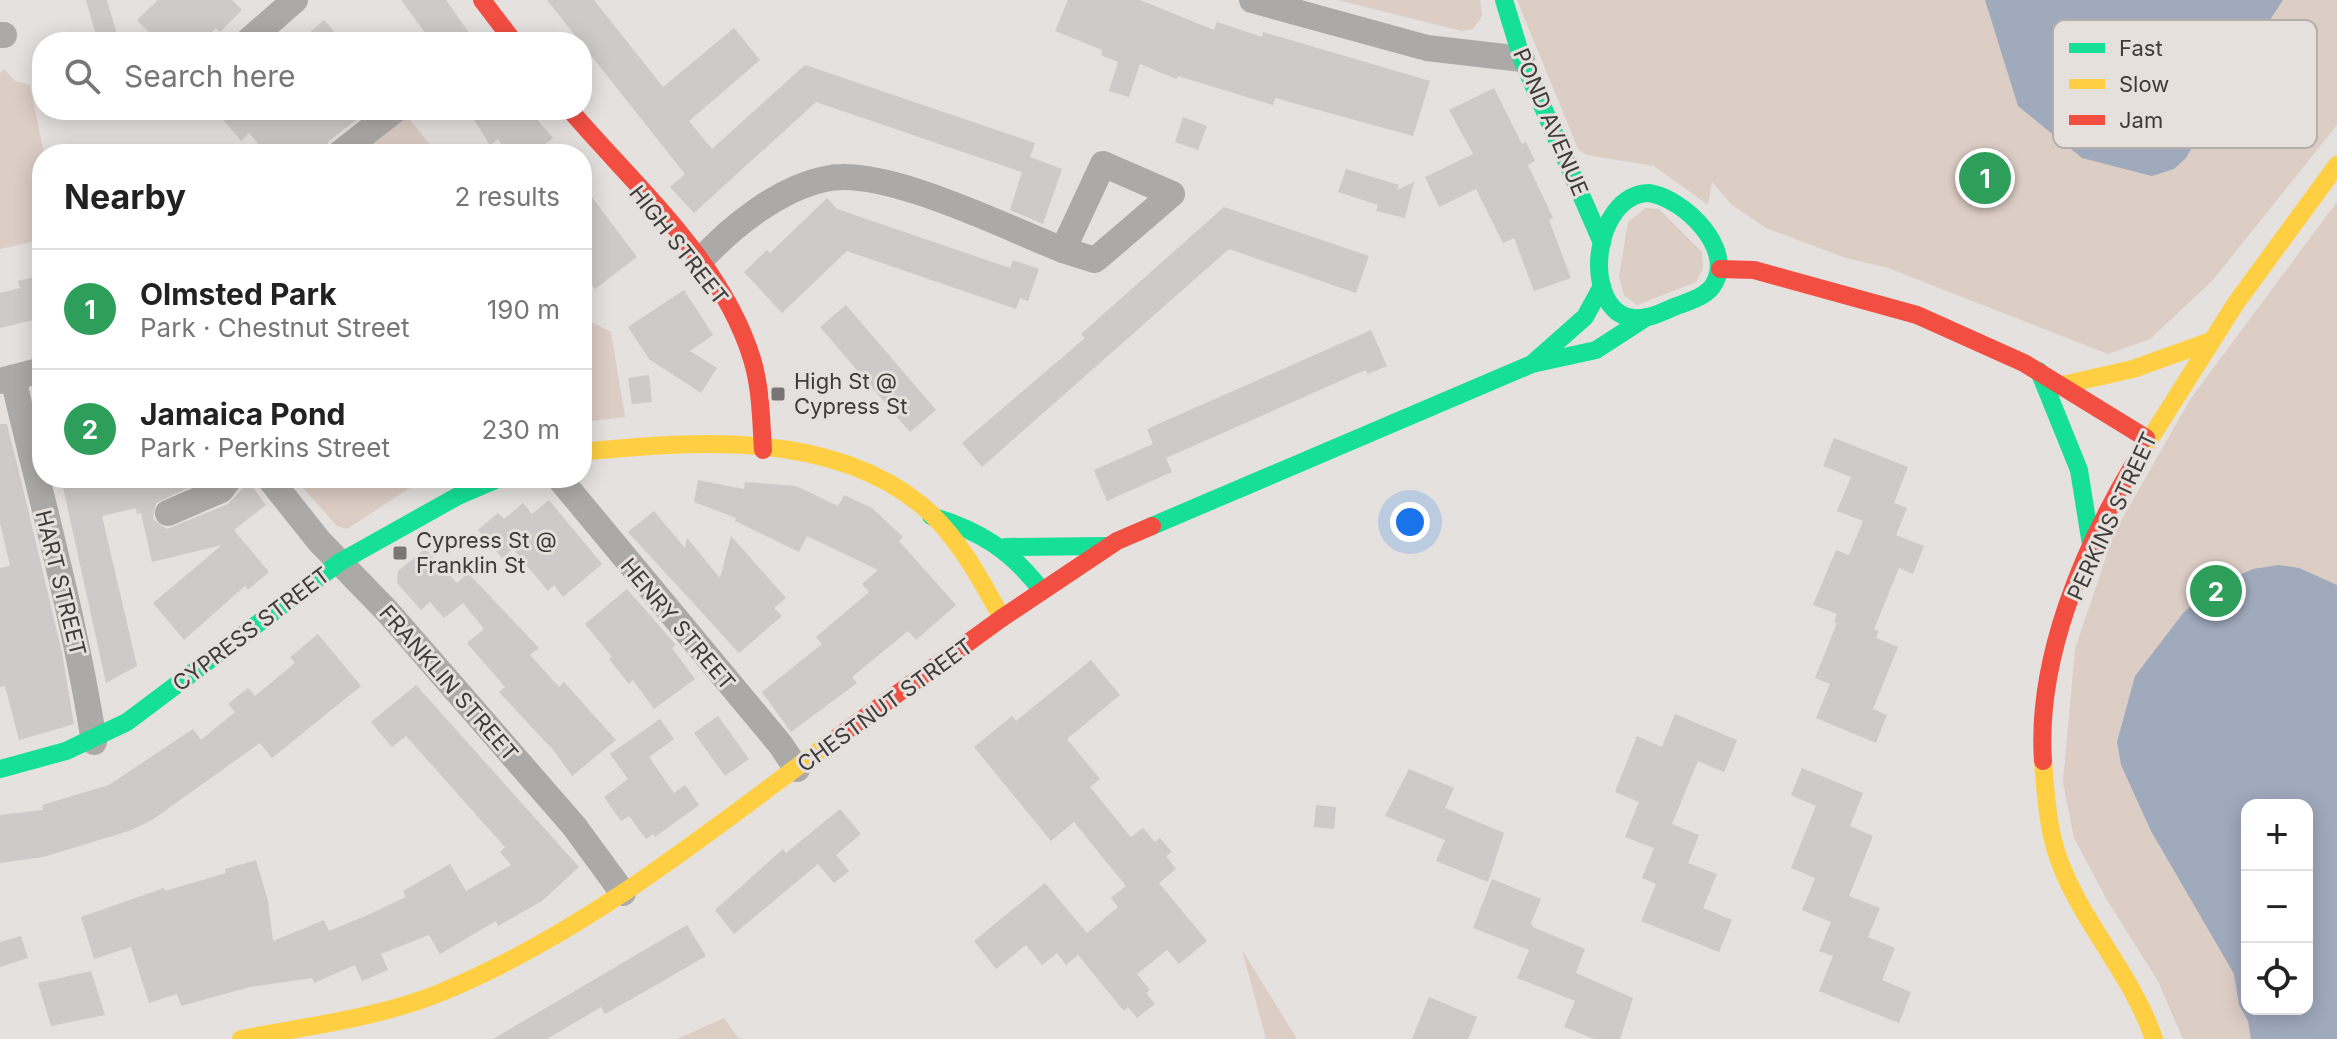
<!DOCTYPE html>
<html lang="en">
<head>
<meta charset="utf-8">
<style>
	body { margin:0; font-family:Inter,sans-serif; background:#f6f6f6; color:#222 }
	.controls { position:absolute; right:24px; bottom:24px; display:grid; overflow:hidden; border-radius:16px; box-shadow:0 4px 20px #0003 }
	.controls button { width:72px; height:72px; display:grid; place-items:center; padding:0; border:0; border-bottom:2px solid #e0e0e0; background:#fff; color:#222; font:40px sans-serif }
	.you { position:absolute; left:1410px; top:522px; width:28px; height:28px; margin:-20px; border:6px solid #fff; border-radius:50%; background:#1a73e8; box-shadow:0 0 0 12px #1a73e833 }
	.badge { display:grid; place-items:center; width:52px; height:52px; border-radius:50%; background:#b45309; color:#fff; font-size:26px; font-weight:700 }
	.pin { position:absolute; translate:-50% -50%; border:4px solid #fff; box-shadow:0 2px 8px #0006 }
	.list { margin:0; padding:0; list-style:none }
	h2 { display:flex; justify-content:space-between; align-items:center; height:104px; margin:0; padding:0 32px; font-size:34px }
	h2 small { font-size:26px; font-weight:400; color:#767676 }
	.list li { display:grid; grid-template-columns:52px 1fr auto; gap:24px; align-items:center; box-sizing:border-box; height:120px; padding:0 32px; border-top:2px solid #e0e0e0 }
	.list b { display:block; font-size:30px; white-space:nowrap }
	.list p { margin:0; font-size:26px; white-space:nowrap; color:#767676 }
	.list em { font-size:26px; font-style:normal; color:#767676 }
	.icon { flex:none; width:44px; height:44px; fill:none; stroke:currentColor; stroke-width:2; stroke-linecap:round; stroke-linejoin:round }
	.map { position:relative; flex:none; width:2337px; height:1039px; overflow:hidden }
	.search { position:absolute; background:#fff; box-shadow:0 4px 20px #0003; left:32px; top:32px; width:560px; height:88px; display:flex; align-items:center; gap:20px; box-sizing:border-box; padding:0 28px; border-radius:32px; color:#767676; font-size:30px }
	.panel { position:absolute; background:#fff; box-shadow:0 4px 20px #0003; left:32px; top:144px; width:560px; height:344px; border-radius:32px }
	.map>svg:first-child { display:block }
</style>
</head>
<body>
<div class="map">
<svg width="2337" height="1039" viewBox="0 0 2337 1039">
	<rect width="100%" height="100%" fill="#e4e1df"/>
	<g fill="#dccdc5" fill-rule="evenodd">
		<polygon points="1338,0 1480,0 1482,16 1473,29 1462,31"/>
		<polygon points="1517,0 2337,0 2337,125 2212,281 2150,339 2108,354 1888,268 1846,258 1766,228 1731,204 1712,182 1708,205 1654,166 1587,155 1578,149"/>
		<polygon points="4,69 15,81 30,85 44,154 42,240 0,249 0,73"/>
		<polygon points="405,114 438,154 355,154"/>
		<path d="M2337,202V1039H2183L2158,981L2107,900L2074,838L2063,782L2075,649L2114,533L2191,398ZM2247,805H2307V1009H2247Z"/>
		<polygon points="1646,208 1659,209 1702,252 1703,268 1696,282 1637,305 1624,295 1619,277 1628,222"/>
		<polygon points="582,317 611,332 625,417 582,422"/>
		<polygon points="294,478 425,478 347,529 337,526"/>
		<polygon points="1242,950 1297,1039 1266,1039"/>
		<polygon points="724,1018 739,1039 677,1039"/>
	</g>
	<g fill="#a0aabd" fill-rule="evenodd">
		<polygon points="1985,0 2283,0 2228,84 2186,158 2174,169 2152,176 2082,158 2018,106"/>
		<path d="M2279,565L2299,568L2337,585V1039H2251L2248,1021L2239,1005L2234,974L2151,831L2121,765L2117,742L2135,676L2184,612L2216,585L2253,569ZM2247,805H2307V1009H2247Z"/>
	</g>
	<g fill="#cdcac9">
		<polygon points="86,0 107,0 118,38 98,42"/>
		<polygon points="158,0 232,0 242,10 220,32 216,28 202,42 158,42 137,20"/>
		<polygon points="401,0 446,0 470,34 459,42 432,42"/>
		<polygon points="547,0 594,0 663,87 734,28 760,60 689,121 712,149 805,65 1035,143 1030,157 1062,169 1043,224 1010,210 1022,172 816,102 694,213 670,187 685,174"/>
		<polygon points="1068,0 1140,0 1214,30 1217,22 1262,37 1263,32 1430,81 1413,136 1275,98 1273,105 1178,76 1176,79 1140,64 1129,97 1109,91 1118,62 1101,55 1102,50 1055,31"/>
		<polygon points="324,20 343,42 299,42"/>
		<polygon points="1494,88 1522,144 1526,142 1535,161 1528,165 1553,218 1549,220 1571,278 1534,291 1514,238 1503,243 1476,189 1439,207 1425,177 1473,154 1449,110"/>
		<polygon points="215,110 369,110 329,141 323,154 267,154 249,133 241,141"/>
		<polygon points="468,110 529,110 553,138 532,154 509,154 498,139 490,145"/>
		<polygon points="1183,117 1207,126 1198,150 1175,142"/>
		<polygon points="1346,169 1399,185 1397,190 1414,182 1405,218 1376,211 1378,205 1338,192"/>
		<polygon points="582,184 637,257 595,289 582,271"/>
		<polygon points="827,198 837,209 1010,268 1013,260 1039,269 1028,301 1020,298 1016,309 847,251 782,313 744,272 767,250 770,253"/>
		<polygon points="1224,207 1369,256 1356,293 1229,249 982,467 962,443 1085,338 1081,334"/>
		<polygon points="42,275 42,318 0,328 0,293 20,288 18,281"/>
		<polygon points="684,290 713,335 690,351 717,368 701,393 649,359 628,327"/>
		<polygon points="846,305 936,410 910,432 820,327"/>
		<polygon points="1371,330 1387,366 1368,374 1365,370 1166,458 1172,472 1107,501 1094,470 1153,444 1147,429"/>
		<polygon points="649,375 652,402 632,404 628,378"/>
		<polygon points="0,424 7,424 27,505 62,653 74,724 19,740 5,686 0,687 0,568 10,566 0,523"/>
		<polygon points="1834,438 1908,467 1894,503 1907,508 1896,535 1924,546 1913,574 1899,568 1874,629 1879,631 1876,638 1898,647 1873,709 1887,715 1876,743 1816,718 1830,684 1815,678 1837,623 1834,622 1837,614 1813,605 1836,550 1849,555 1863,521 1837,511 1851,477 1823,466"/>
		<polygon points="61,478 95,478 97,488 138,478 208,478 156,503 153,519 167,529 228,504 243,488 246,478 266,505 234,530 269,572 248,590 245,586 184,640 153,603 222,545 152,562 141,513 137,514 136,508 102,516 137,666 106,683"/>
		<polygon points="698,480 744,489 745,482 796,486 838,506 844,495 872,508 903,537 899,541 956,605 916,640 908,631 852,677 857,683 791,732 762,692 822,644 816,637 869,592 862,584 878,570 807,536 799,552 735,521 736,518 694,502"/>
		<polygon points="549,500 602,564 563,597 554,585 548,591 513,549 502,558 478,530 498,513 504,519 523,503 532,514"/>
		<polygon points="654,511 685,548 687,538 720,578 731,536 786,598 774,608 782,616 739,653 628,532"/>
		<polygon points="425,549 457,583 468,573 539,648 530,655 559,687 564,682 616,740 572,776 555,752 499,692 505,687 467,643 484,629 463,603 444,618 430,602 421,610 397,583 398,571"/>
		<polygon points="627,589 676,645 672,648 695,679 654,709 633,680 629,684 609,659 612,657 585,624"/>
		<polygon points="318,634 361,686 272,758 260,743 152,820 129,831 43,857 0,863 0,815 43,810 42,805 109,785 193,729 201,740 235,712 228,704 248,688 255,696 295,663 290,657"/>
		<polygon points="1091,660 1120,695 1067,739 1100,779 1090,787 1131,837 1143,828 1155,842 1160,838 1172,852 1166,856 1176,869 1159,883 1207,941 1179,964 1167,950 1137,974 1150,990 1146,993 1155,1004 1137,1018 1128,1007 1124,1011 1078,955 1066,965 1057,953 1042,965 1026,945 996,969 974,941 1045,883 1087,933 1118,907 1111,898 1126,886 1074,822 1051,841 974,747 1012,716 1016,721"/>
		<polygon points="416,685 579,867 542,901 498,926 496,921 440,954 429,935 381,954 388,970 362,981 355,965 314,983 312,978 250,987 181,1006 177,994 149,1003 131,947 94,959 81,917 164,888 165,891 226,873 225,869 256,860 268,901 273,941 324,920 329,931 370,914 406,897 403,891 450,864 466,891 511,865 500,852 505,847 406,736 392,747 371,722"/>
		<polygon points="1675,714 1737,740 1724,772 1698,761 1672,824 1699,835 1688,863 1717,874 1703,908 1732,920 1719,952 1641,921 1656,884 1642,878 1654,848 1625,837 1639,802 1615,792 1637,736 1662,747"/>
		<polygon points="718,716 749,759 725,776 694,733"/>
		<polygon points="660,719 674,739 649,757 674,793 685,785 699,805 655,837 653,834 646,839 629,816 621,821 604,797 628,779 610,754"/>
		<polygon points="1802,768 1863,793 1850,826 1873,836 1849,896 1880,908 1868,937 1895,948 1882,980 1911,992 1899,1023 1819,991 1833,956 1819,951 1831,922 1802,910 1815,878 1791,868 1816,806 1791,795"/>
		<polygon points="1409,769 1454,788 1445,808 1504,833 1488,882 1436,861 1445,840 1385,816"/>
		<polygon points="1316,805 1336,807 1334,829 1314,827"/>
		<polygon points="840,809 861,834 836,855 849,871 834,883 818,864 734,934 715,910 783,849 786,853"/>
		<polygon points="1492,879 1541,899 1531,923 1533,927 1585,949 1576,973 1633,998 1620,1039 1594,1039 1564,1027 1575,1001 1517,978 1529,950 1473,928"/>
		<polygon points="687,925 706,956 663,981 605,1014 601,1007 547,1039 493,1039"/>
		<polygon points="21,936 28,958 0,967 0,942"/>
		<polygon points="91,971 105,1015 51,1026 38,983"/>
		<polygon points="1429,997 1477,1017 1468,1039 1412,1039"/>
	</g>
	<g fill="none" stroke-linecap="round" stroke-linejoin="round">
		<g stroke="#abaaa9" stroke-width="26">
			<polyline points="1252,0 1427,48 1522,59"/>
			<polyline points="0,35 4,35"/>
			<polyline points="247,42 295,0"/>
			<polyline points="339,154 395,110"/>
			<polygon points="1103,164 1172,194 1095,260 1063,250"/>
			<path d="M699,262C731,227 778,189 825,179C882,165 1007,228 1063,250"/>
			<path d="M13,378C41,499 75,619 94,742"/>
			<polyline points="0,381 42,370"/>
			<polyline points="269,478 319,541 387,611 574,826 623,893"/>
			<polyline points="559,478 780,744 797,769"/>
			<polyline points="168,513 221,490 230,478"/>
		</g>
		<g stroke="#16e098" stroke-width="18">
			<polyline points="1504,0 1522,59 1602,243"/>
			<path d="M1649,193C1684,198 1738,251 1712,287C1703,298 1687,302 1674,307C1662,312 1647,320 1633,318C1580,311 1592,194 1649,193Z"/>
			<polyline points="1533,363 1585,317 1602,286"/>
			<polyline points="2039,371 2079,470 2092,551"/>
			<path d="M931,516C979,530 1012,551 1042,591"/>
			<polyline points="1152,526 1532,364 1596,350 1647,317"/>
			<polyline points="1005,547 1107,546"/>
			<polyline points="0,769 66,751 127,722 340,562 458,496 500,478"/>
		</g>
		<g stroke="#ffcf43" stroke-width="18">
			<polyline points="2062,385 2133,369 2211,341"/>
			<path d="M582,452C691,441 828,430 920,504C956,533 980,578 1002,618"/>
			<polyline points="2134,464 2236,303 2337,165"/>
			<path d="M2043,761C2046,798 2048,836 2063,870C2088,930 2133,977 2154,1039"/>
			<path d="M241,1039C307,1026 379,1018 442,992C588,932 713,828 839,736"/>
		</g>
		<g stroke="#f24e42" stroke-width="18">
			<polyline points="482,0 514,42"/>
			<path d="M570,110C635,186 722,261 752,359C761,388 761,420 763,450"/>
			<polyline points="1720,269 1754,270 1917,315 2024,363 2146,438"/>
			<polyline points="839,736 1002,618 1117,541 1152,526"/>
			<path d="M2043,761C2036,660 2083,549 2134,464"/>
		</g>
	</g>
	<g fill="#787574" stroke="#e6e0dd" stroke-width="3">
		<rect x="770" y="386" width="16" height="16" rx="4"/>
		<rect x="392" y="545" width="16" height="16" rx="4"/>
	</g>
	<g text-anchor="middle" stroke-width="6" stroke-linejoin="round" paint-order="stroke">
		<g font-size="22" fill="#3e3b3a" stroke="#e6e0dd">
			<text transform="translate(1551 122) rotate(67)" y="8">POND AVENUE</text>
			<text transform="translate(679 245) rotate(52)" y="8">HIGH STREET</text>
			<text transform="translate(2112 516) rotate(-65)" y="8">PERKINS STREET</text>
			<text transform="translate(61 583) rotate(76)" y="8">HART STREET</text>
			<text transform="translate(678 624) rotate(50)" y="8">HENRY STREET</text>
			<text transform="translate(251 629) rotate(-37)" y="8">CYPRESS STREET</text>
			<text transform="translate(449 683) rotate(49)" y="8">FRANKLIN STREET</text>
			<text transform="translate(885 705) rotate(-36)" y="8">CHESTNUT STREET</text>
		</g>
		<g font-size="22" fill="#3e3b3a" stroke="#e6e0dd" text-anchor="start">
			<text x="794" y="389">High St @<tspan x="794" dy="25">Cypress St</tspan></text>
			<text x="416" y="548">Cypress St @<tspan x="416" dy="25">Franklin St</tspan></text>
		</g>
	</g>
	<rect x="2053" y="20" width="264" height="128" rx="12" fill="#e6e0dd" stroke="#b4aeac" stroke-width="2"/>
	<rect x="2069" y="43" width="36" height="10" fill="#16e098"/>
	<rect x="2069" y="79" width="36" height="10" fill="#ffcf43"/>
	<rect x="2069" y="115" width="36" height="10" fill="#f24e42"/>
	<g font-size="22" fill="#3e3b3a">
		<text x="2119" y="56">Fast</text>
		<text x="2119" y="92">Slow</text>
		<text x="2119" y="128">Jam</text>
	</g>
</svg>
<div class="controls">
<button>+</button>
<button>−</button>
<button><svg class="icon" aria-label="locate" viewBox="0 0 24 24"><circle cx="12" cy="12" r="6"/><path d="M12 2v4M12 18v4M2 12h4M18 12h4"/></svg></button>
</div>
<div class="you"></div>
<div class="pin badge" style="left:1985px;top:178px;background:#2e9e5b">1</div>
<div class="pin badge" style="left:2216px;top:591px;background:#2e9e5b">2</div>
<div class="search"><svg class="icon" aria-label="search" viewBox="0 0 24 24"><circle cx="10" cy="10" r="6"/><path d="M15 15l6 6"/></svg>Search here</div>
<section class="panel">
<h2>Nearby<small>2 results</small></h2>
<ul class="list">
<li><span class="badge" style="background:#2e9e5b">1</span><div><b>Olmsted Park</b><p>Park · Chestnut Street</p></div><em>190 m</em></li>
<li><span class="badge" style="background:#2e9e5b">2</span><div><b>Jamaica Pond</b><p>Park · Perkins Street</p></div><em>230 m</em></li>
</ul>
</section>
</div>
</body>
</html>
